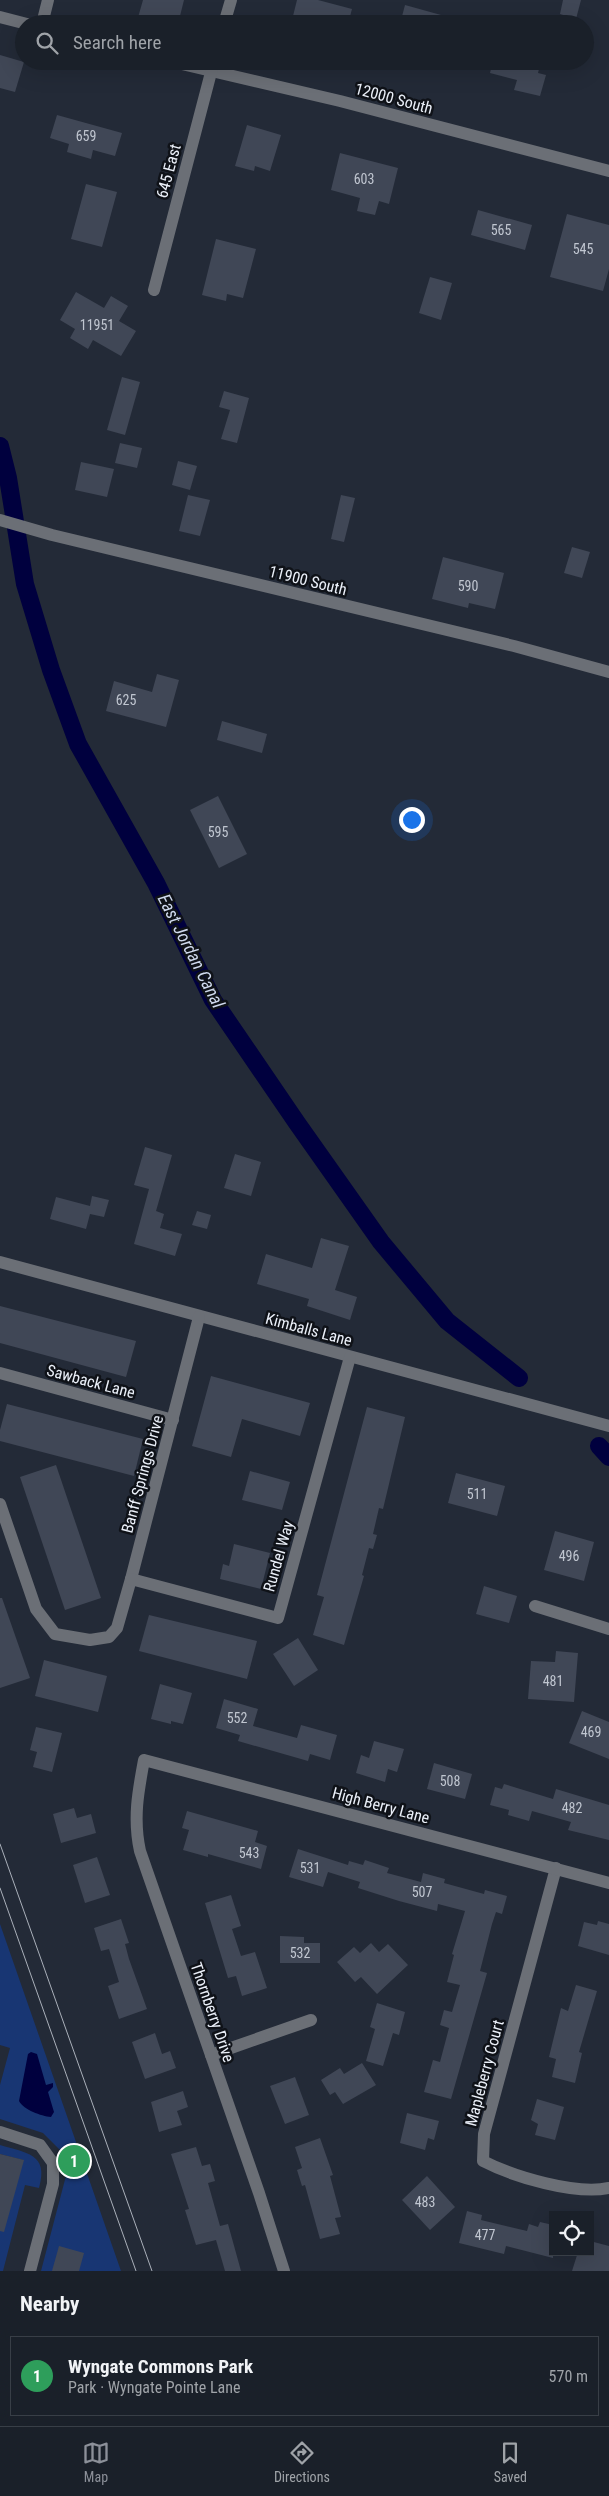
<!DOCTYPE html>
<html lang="en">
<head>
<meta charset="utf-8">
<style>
	body { margin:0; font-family:"Roboto Condensed",sans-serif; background:#232831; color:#f1f3f6 }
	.controls { position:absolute; right:15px; bottom:15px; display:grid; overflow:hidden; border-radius:0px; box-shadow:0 5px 20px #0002 }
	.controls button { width:45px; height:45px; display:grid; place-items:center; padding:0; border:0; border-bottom:1px solid #383e46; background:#1a2029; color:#f1f3f6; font:25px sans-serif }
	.you { position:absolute; left:411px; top:819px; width:18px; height:18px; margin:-12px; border:4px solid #fff; border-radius:50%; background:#1a73e8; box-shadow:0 0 0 8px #1a73e833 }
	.badge { display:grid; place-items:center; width:32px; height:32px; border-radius:50%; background:#8c9099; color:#fff; font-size:16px; font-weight:700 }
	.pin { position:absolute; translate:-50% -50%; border:2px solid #fff; box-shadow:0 1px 5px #0006 }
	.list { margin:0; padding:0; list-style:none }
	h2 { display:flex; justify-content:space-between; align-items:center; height:65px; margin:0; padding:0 20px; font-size:21px }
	h2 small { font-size:16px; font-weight:400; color:#9fa3a8 }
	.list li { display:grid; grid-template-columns:32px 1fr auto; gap:15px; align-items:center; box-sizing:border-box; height:80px; margin:0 10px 10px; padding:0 10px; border:1px solid #383e46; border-radius:0px }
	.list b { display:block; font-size:19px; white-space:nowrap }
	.list p { margin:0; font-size:16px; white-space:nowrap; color:#9fa3a8 }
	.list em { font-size:16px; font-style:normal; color:#9fa3a8 }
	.icon { flex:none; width:28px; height:28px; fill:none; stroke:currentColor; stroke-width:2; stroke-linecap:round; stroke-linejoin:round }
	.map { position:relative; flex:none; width:609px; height:2271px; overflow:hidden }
	.search { position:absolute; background:#1a2029; box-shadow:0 5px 20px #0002; left:15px; right:15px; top:15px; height:55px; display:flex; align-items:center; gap:12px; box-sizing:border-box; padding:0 18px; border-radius:28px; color:#9fa3a8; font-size:19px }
	.sheet { height:155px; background:#1a2029 }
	nav { display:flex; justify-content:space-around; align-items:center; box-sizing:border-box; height:70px; border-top:1px solid #383e46; background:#1a2029; font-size:14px; color:#9fa3a8 }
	nav a { display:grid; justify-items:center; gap:2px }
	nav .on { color:#8c9099 }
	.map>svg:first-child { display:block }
</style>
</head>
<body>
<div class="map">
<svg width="609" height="2271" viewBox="0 0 609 2271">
	<rect width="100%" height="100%" fill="#232a37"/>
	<g fill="#183673">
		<polygon points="0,1924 121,2271 41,2271 67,2172 61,2151 43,2133 0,2119 0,2085 10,2048 0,2045"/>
		<path d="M0,2145C27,2153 49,2154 39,2188L25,2185L3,2271H0V2223L23,2160L0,2154Z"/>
	</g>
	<path fill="#00003e" d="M31,2052L37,2054L46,2085L53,2083V2087L48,2092L54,2112L51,2117C41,2116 24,2110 19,2101L28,2054Z"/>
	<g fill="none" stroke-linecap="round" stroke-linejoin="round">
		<g stroke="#00003e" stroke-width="18">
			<polyline points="0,446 8,478 25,584 51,670 78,744 156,883 213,1000 297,1123 381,1242 447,1321 519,1378"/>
			<polyline points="599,1446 609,1457"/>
		</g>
	</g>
	<g fill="#404756">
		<polygon points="143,0 184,0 178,24 149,24 137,21"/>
		<polygon points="297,0 318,0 352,9 348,24 291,24"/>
		<polygon points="563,0 581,0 576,19 560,14"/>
		<polygon points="405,5 459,20 459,24 400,24"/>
		<polygon points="0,55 24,62 15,92 0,88"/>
		<polygon points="493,61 541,61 538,73 546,75 540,96 514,90 517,80 490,73"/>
		<polygon points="57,115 122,133 115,156 93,150 91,159 67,152 69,144 50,138"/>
		<polygon points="247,125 281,135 270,171 255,166 254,171 235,166"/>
		<polygon points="340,153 398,168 389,204 379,201 375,215 357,211 360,198 331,190"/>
		<polygon points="86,184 117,192 102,247 71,239"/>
		<polygon points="478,210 532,225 525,250 471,235"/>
		<polygon points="567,214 609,225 609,269 603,291 550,277"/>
		<polygon points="216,239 256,249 243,298 227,294 226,301 202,295"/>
		<polygon points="430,277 452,283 441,320 419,313"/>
		<polygon points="76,292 104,308 111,296 128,306 119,321 136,331 121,356 93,340 88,349 70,338 75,329 60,320"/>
		<polygon points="122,377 140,382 125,435 107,430"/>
		<polygon points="224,391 249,398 237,443 221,439 230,410 219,407"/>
		<polygon points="120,443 142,448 137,468 115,463"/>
		<polygon points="178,461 197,466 190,490 172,485"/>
		<polygon points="81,462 114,469 107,497 75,490"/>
		<polygon points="188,495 210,500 200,536 179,531"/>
		<polygon points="341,495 355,498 344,542 331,539"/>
		<polygon points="572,547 590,552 582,578 564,573"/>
		<polygon points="443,557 504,573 495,609 469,603 468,608 432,599"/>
		<polygon points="157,674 179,680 166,727 106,711 114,681 152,692"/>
		<polygon points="222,721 267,734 262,753 217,740"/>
		<polygon points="218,796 247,854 219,868 190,810"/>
		<polygon points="145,1147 172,1155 156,1211 164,1214 160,1228 182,1234 175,1256 134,1244 149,1189 134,1185"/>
		<polygon points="235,1154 261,1162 251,1196 224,1188"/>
		<polygon points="92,1196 109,1200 104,1217 90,1214 86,1229 50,1219 56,1197 90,1206"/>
		<polygon points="197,1211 211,1215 207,1229 192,1225"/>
		<polygon points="321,1238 349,1246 335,1290 357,1297 350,1320 307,1306 309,1299 257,1284 266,1254 312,1268"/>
		<polygon points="0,1306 136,1341 126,1377 0,1343"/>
		<polygon points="211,1376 310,1403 300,1436 242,1419 231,1457 192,1446"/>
		<polygon points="7,1404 143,1439 134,1476 0,1441 0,1430"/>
		<polygon points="367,1407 405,1417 383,1509 379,1508 373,1534 377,1535 373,1549 369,1548 362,1575 364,1576 344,1645 313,1635 324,1597 317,1595"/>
		<polygon points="56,1465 101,1598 65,1610 20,1477"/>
		<polygon points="250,1471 290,1482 282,1510 242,1500"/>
		<polygon points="456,1473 505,1486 497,1516 448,1503"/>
		<polygon points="555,1531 594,1542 584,1581 544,1570"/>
		<polygon points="234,1544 270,1553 261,1589 220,1579 223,1564 229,1566"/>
		<polygon points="484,1586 517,1596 509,1623 476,1614"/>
		<polygon points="0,1598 2,1598 30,1678 0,1688"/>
		<polygon points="149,1615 257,1641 247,1679 139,1651"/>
		<polygon points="298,1638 318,1670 294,1686 273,1654"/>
		<polygon points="556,1651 578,1653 574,1702 528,1699 531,1661 555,1662"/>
		<polygon points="44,1660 107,1676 98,1712 35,1696"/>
		<polygon points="160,1684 192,1693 183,1724 171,1721 171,1724 151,1719"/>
		<polygon points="224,1699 258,1709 253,1726 297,1738 301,1725 337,1735 330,1760 310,1754 308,1761 238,1741 240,1735 216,1728"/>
		<polygon points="582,1711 609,1722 609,1759 569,1743"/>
		<polygon points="36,1727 62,1733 52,1772 33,1767 37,1752 30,1750"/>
		<polygon points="374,1741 404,1749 397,1772 388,1769 385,1782 356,1773 361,1755 369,1758"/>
		<polygon points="434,1763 472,1774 465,1799 427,1789"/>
		<polygon points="504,1784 553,1799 556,1789 609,1805 609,1840 568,1830 571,1822 532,1811 529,1821 508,1815 509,1810 490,1805 495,1787 502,1789"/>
		<polygon points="74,1808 77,1818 91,1814 96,1833 61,1843 53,1814"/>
		<polygon points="187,1811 258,1831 255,1842 267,1846 261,1869 208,1854 208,1857 183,1850 189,1830 182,1828"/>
		<polygon points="298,1849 348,1865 349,1861 363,1865 365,1860 389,1868 387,1873 421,1882 423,1873 445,1879 444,1883 484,1894 485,1890 507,1896 502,1914 496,1912 492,1924 480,1971 487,1973 451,2099 424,2092 433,2060 440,2062 449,2028 440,2025 444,2010 452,2012 460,1985 447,1982 454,1955 452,1954 465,1911 438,1904 437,1911 399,1901 358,1888 360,1882 328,1872 323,1887 289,1877"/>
		<polygon points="97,1857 110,1895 85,1903 73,1865"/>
		<polygon points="231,1895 241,1926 232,1929 241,1956 255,1952 267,1988 242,1996 236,1976 228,1978 205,1903"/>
		<polygon points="121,1919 129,1943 125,1944 129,1959 147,2009 119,2019 108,1986 119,1982 109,1949 101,1951 94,1928"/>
		<polygon points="598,1921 609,1924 609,1955 578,1946 584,1922 597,1925"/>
		<polygon points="280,1936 304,1937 304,1943 320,1943 320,1963 280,1963"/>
		<polygon points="371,1943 379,1952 388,1944 408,1965 377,1994 361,1977 355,1982 337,1962 354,1947 360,1953"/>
		<polygon points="576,1985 597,1991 579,2052 582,2053 575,2083 552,2077 556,2059 549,2057 561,2008 568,2011"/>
		<polygon points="377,2003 405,2012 399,2035 393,2033 383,2066 366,2061 375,2029 370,2027"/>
		<polygon points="155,2033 162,2054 170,2051 176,2068 145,2079 132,2042"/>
		<polygon points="362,2063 376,2085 343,2104 335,2092 330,2095 321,2080 340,2068 344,2074"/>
		<polygon points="295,2077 309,2115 285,2124 270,2086"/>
		<polygon points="183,2091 188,2107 177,2111 182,2125 159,2132 151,2102"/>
		<polygon points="537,2099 564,2107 555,2140 535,2135 538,2124 531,2120"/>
		<polygon points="407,2113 439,2121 434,2140 428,2138 425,2150 400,2143"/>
		<polygon points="320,2138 333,2175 330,2176 341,2217 335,2218 340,2234 320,2239 305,2185 302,2186 297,2170 302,2168 295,2147"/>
		<polygon points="196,2147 202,2166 210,2164 215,2181 208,2183 220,2226 228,2224 241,2271 225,2271 216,2240 196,2245 185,2210 189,2209 171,2154"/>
		<polygon points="0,2154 24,2160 4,2232 0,2231"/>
		<polygon points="427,2176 455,2207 430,2230 402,2200"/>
		<polygon points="467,2211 482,2215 481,2220 527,2231 529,2224 538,2227 540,2222 553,2225 553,2258 506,2246 504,2254 459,2243"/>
		<polygon points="590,2241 609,2246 609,2271 572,2271 578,2252 590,2252"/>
		<polygon points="59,2246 84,2253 79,2271 52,2271"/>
	</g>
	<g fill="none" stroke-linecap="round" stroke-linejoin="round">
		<g stroke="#6b6f76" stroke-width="12">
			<polyline points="0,17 27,24"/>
			<polyline points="42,24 48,0"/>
			<polyline points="224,24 231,0"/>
			<polyline points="169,61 340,101 609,171"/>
			<polyline points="154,290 214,61"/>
			<polyline points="0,520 52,535 514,646 609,672"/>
			<polyline points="0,1262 609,1426"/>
			<polyline points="0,1373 173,1420"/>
			<polyline points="0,1504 36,1609 55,1634 90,1640 109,1637 117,1628 131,1579 199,1317"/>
			<polyline points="131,1579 278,1618 350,1357"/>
			<polyline points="535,1606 609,1629"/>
			<path d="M556,1868L484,2134L483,2161C514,2177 575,2195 609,2188"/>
			<polyline points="211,2055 311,2020"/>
			<polyline points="0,2132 40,2145 53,2163 53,2184 30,2271"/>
			<path d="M284,2271L259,2193L140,1851C133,1819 138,1792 144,1760L609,1883"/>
		</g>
		<g stroke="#aab0ba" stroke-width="1">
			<polyline points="0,1844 152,2271"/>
			<polyline points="0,1888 136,2271"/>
		</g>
	</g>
	<g text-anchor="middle" stroke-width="5" stroke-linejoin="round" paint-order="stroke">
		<g font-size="14" fill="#c0c6d0">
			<text x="86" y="141">659</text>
			<text x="364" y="184">603</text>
			<text x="501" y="235">565</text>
			<text x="583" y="254">545</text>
			<text x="97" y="330">11951</text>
			<text x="468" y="591">590</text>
			<text x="126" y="705">625</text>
			<text x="218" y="837">595</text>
			<text x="477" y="1499">511</text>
			<text x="569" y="1561">496</text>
			<text x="553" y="1686">481</text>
			<text x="237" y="1723">552</text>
			<text x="591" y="1737">469</text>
			<text x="450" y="1786">508</text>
			<text x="572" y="1813">482</text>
			<text x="249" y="1858">543</text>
			<text x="310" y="1873">531</text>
			<text x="422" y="1897">507</text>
			<text x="300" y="1958">532</text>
			<text x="425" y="2207">483</text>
			<text x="485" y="2240">477</text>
		</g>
		<g font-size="16" fill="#ebf0f9" stroke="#0f1218">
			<text transform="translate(394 98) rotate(15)" y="6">12000 South</text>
			<text transform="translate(168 171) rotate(-75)" y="6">645 East</text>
			<text transform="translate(308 580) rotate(14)" y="6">11900 South</text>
			<text transform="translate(309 1329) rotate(15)" y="6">Kimballs Lane</text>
			<text transform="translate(91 1381) rotate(15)" y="6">Sawback Lane</text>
			<text transform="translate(142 1474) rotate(-75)" y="6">Banff Springs Drive</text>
			<text transform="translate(278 1556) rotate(-74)" y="6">Rundel Way</text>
			<text transform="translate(381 1805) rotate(15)" y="6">High Berry Lane</text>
			<text transform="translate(213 2012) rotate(71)" y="6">Thornberry Drive</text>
			<text transform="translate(484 2073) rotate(-75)" y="6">Mapleberry Court</text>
		</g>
		<g font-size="18" font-style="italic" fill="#cfd9ed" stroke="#0f1218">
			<text transform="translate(191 951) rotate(63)" y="6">East Jordan Canal</text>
		</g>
	</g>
</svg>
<div class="controls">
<button><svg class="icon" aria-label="locate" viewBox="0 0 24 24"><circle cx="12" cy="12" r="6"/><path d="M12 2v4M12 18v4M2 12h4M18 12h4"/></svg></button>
</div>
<div class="you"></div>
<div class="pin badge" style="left:74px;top:2161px;background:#2e9e5b">1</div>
<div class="search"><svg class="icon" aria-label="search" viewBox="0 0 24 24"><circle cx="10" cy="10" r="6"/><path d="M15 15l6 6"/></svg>Search here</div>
</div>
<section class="sheet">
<h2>Nearby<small></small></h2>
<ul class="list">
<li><span class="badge" style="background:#2e9e5b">1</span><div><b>Wyngate Commons Park</b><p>Park · Wyngate Pointe Lane</p></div><em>570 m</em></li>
</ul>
</section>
<nav>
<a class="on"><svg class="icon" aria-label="map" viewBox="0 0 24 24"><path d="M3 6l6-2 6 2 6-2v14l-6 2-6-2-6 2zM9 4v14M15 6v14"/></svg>Map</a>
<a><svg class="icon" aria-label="directions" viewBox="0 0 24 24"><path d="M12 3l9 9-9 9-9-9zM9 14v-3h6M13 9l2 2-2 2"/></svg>Directions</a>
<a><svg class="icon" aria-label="saved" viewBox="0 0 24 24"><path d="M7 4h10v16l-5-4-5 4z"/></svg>Saved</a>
</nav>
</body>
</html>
